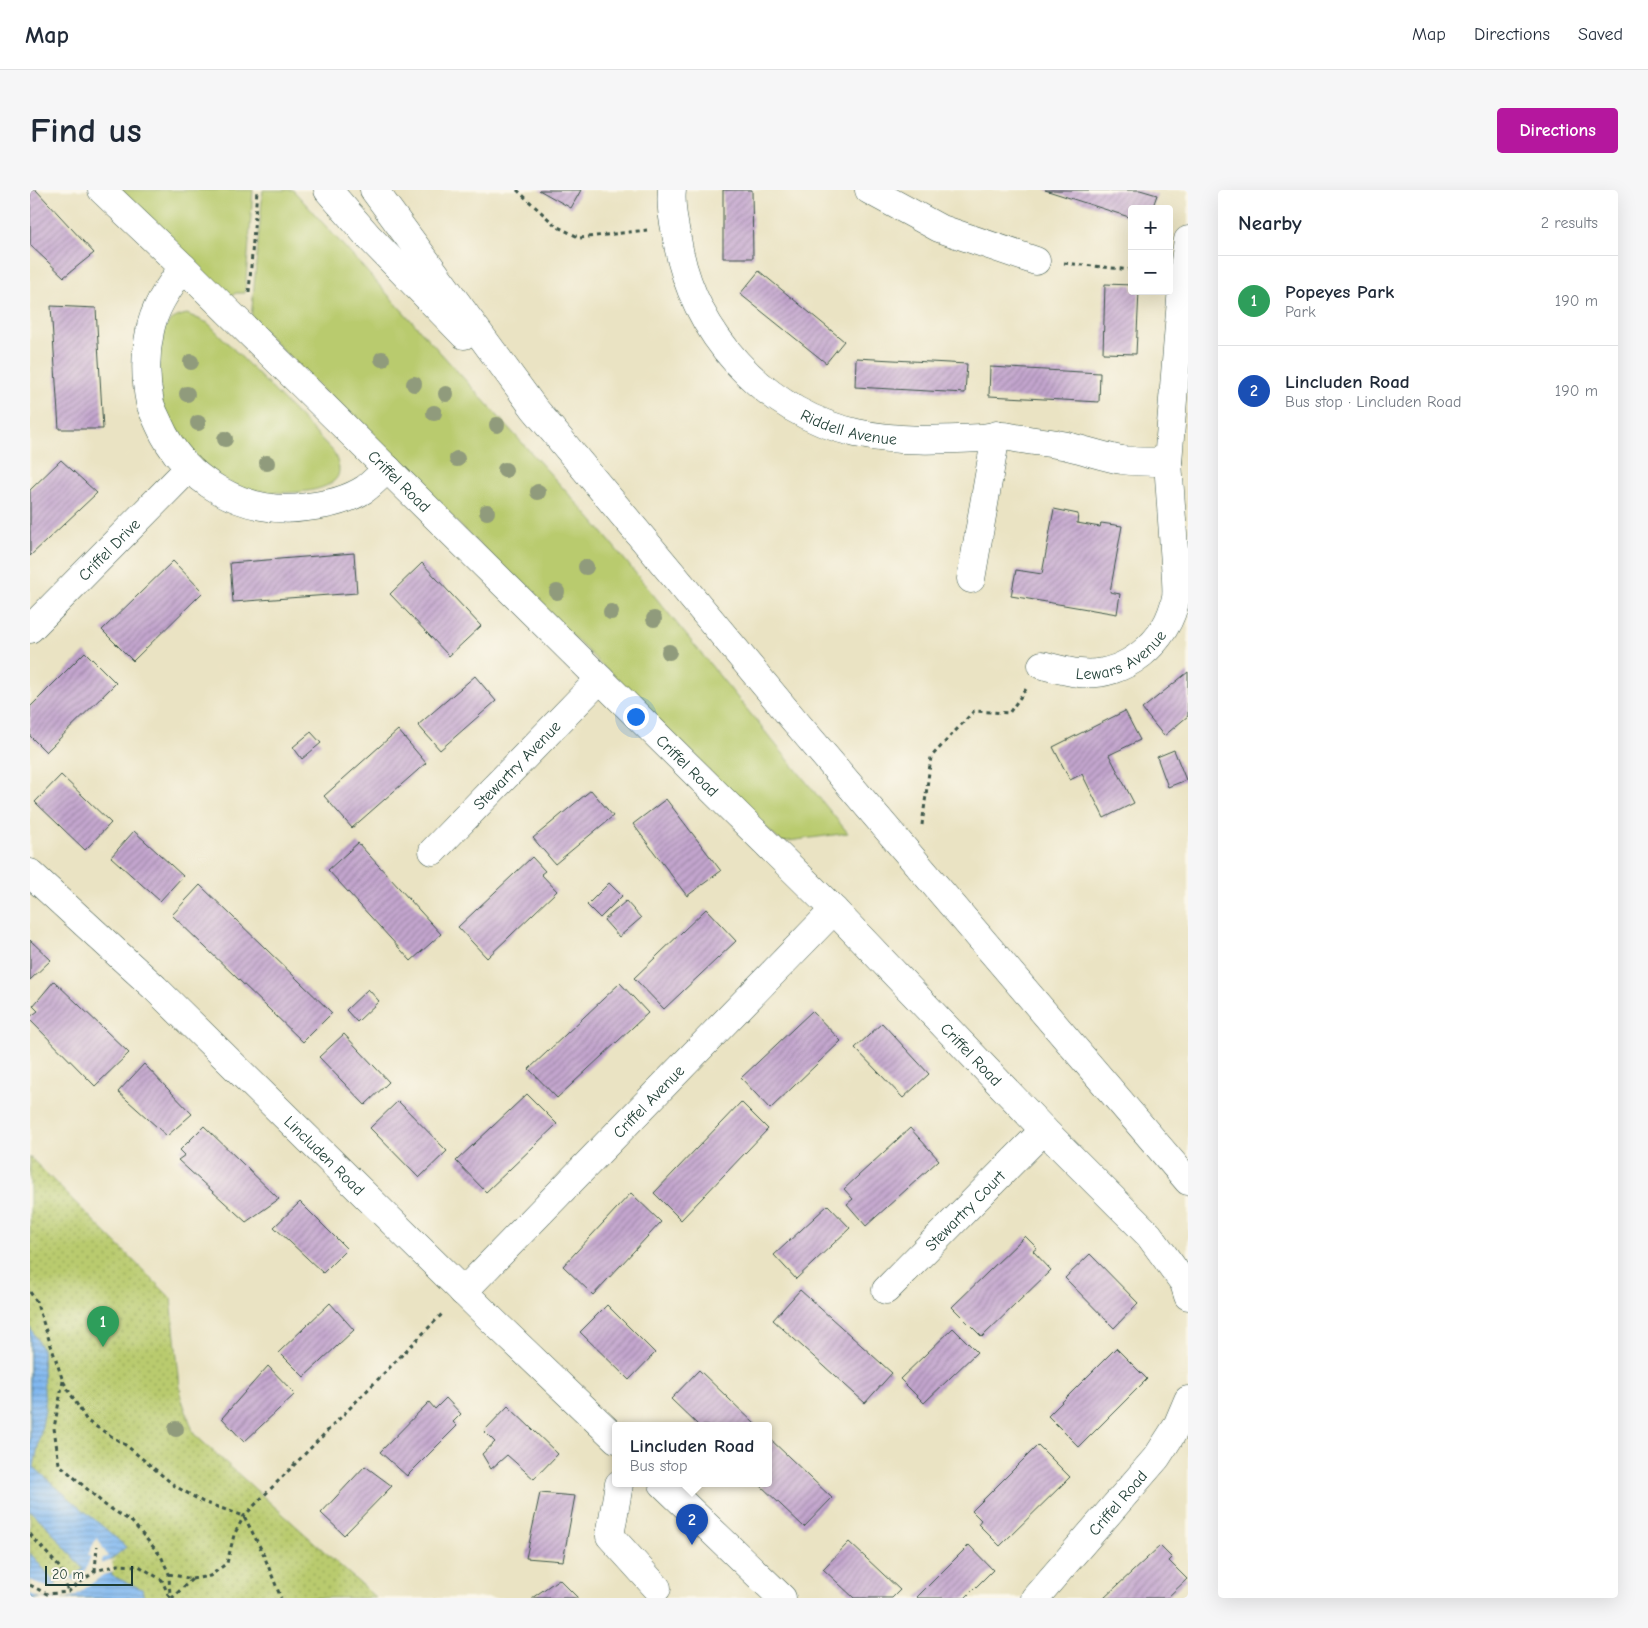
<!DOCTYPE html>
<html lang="en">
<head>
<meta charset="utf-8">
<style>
	body { margin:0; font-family:"Comic Neue",sans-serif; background:#f6f6f7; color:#1f2937 }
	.controls { position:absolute; right:15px; top:15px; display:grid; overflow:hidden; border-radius:5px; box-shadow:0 5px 20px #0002 }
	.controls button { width:45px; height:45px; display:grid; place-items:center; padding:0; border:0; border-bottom:1px solid #e0e1e3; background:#fff; color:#1f2937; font:25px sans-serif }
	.scale { position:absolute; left:15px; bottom:12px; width:88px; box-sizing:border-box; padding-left:5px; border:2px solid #1f3d34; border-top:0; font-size:14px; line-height:18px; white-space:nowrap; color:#1f3d34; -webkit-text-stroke:4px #fbf7ec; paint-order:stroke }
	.you { position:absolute; left:605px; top:526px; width:18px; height:18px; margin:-12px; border:4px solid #fff; border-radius:50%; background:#1a73e8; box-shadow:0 0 0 8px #1a73e833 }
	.badge { display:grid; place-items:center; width:32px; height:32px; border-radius:50%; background:#b5179e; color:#fff; font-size:16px; font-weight:700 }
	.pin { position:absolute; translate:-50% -41px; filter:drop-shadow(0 1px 2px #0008) }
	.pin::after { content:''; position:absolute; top:26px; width:18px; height:15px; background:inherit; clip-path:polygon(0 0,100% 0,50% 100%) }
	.popup { position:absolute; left:582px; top:1232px; width:160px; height:65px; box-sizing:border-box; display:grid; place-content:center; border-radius:5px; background:#fff; filter:drop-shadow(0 1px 4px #0005); font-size:16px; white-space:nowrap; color:#747a83 }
	.popup b { font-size:19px; color:#1f2937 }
	.popup::after { content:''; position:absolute; left:50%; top:100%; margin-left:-10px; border:10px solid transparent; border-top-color:#fff }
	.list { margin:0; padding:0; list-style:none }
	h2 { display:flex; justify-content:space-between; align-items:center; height:65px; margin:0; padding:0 20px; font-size:21px }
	h2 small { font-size:16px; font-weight:400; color:#747a83 }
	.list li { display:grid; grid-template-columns:32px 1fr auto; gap:15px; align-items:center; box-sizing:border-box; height:90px; padding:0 20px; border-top:1px solid #e0e1e3 }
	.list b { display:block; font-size:19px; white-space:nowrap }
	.list p { margin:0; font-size:16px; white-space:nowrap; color:#747a83 }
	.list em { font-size:16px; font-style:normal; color:#747a83 }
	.map { position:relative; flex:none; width:1158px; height:1408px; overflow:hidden; border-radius:5px }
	header { display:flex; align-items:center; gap:30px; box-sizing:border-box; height:70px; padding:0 25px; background:#fff; border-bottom:1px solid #e0e1e3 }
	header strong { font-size:24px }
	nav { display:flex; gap:28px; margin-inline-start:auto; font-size:18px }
	.intro { display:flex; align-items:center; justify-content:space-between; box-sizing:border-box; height:120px; padding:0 30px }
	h1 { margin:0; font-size:35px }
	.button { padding:12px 22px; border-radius:5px; background:#b5179e; color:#fff; font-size:18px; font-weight:700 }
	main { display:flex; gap:30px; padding:0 30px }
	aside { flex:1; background:#fff; border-radius:5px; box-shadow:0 5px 20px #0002 }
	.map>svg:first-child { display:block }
</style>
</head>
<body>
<header>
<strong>Map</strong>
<nav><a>Map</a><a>Directions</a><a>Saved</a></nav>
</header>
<div class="intro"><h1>Find us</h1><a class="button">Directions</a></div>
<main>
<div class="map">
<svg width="1158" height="1408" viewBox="0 0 1158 1408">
	<defs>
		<pattern id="park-dots" width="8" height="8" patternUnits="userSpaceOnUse" patternTransform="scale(1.25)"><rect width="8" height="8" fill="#b9cb6e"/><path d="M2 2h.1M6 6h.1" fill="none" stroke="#96a65b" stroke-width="1.8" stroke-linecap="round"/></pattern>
		<pattern id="water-rules" width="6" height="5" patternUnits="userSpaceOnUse" patternTransform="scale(1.25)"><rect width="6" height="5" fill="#81b8f0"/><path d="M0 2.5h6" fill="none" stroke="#6997c3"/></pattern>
		<pattern id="building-hatch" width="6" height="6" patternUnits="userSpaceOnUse" patternTransform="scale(1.25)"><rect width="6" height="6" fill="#c3a5ce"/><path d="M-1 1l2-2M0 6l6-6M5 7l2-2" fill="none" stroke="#9e88a8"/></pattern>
	</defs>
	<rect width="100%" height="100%" fill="#fbf7ec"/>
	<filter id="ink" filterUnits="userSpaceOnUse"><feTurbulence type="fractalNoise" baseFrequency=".02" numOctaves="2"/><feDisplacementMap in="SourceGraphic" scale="10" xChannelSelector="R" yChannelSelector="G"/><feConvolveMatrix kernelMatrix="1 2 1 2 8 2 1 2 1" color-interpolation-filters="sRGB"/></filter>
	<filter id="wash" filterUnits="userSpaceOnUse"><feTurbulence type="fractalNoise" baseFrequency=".0096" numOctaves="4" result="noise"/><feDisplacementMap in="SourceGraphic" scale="20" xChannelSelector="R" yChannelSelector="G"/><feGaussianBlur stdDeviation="1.12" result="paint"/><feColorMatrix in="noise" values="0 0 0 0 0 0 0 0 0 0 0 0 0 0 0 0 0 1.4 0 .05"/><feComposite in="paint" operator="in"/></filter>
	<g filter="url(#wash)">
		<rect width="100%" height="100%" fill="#eae3c3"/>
		<g fill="#b9cb6e" stroke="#6c8451">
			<polygon points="89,0 223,0 215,103 206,103 199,107"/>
			<polygon points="233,0 263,0 563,331 818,643 751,652 221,129"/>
			<path d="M157,124L178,133L303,261C307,270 313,282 305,290C287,308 226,304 205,295C196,292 169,274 163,268C156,260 138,233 133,223C130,216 131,205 130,197C129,186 126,173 128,163C133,142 132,129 157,124Z"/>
		</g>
		<polygon fill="url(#park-dots)" stroke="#6c8451" points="0,967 141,1108 151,1207 164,1244 346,1408 0,1408"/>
		<path fill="url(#water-rules)" stroke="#507a92" d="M0,1137L12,1159L15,1220L4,1277C33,1305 66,1329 96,1357L79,1371L82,1386L112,1399L114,1408H0V1363L29,1397L53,1379L16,1335L0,1321Z"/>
		<polygon fill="#eae3c3" points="67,1347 78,1367 73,1368 71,1374 85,1369 82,1372 84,1382 73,1385 45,1406 37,1408 11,1408 0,1404 0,1390 20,1398 26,1396 28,1392 29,1393 40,1386 44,1391 53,1386 61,1366 58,1365"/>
		<g id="blocks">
			<g fill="url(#building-hatch)">
				<polygon points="0,0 6,0 64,63 34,87 0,55"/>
				<polygon points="509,0 551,0 541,18"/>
				<polygon points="693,0 722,0 723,68 693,68"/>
				<polygon points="1015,0 1110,0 1127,5 1122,19 1102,19 1102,28"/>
				<polygon points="729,81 814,151 796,173 710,104"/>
				<polygon points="1075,94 1102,95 1102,101 1109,101 1106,164 1073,163"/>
				<polygon points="21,116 66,118 73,239 29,239"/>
				<polygon points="826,168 937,174 935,203 825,197"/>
				<polygon points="960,177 1070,183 1069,212 959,206"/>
				<polygon points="31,270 67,303 0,366 0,300"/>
				<polygon points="1024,319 1048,324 1047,333 1070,337 1071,333 1092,336 1080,402 1090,404 1087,424 981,406 986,380 1012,384"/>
				<polygon points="324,363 327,403 203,412 200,373"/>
				<polygon points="143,371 173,402 103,471 72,440"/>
				<polygon points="392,373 451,436 419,466 360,404"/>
				<polygon points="55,462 86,493 16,562 0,546 0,517"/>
				<polygon points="1158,482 1158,526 1134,546 1112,519"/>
				<polygon points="445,486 466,511 410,560 388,535"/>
				<polygon points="1095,521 1110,550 1079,565 1104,613 1074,628 1052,584 1040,590 1023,557"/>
				<polygon points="368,540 396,573 322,638 294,606"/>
				<polygon points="281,542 291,553 272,569 263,557"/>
				<polygon points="1144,560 1156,590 1138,597 1127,567"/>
				<polygon points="31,585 81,633 55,660 5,612"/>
				<polygon points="561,600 583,626 525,674 503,648"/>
				<polygon points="636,609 691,681 657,706 603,634"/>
				<polygon points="104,641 153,686 130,711 81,667"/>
				<polygon points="328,653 411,744 381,771 298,680"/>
				<polygon points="502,667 515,681 511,684 527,701 457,768 428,737"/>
				<polygon points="579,693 592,706 570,728 557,715"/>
				<polygon points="170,695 302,823 273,852 142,725"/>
				<polygon points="596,711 611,728 589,747 574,730"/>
				<polygon points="676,719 706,751 634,819 604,788"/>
				<polygon points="0,750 21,770 0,790"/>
				<polygon points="24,791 99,863 65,896 0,830 0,827 8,821 3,816"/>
				<polygon points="590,793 618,823 527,908 499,879"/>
				<polygon points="338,799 349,811 327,832 316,820"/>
				<polygon points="782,821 811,851 740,919 711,888"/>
				<polygon points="852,833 899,884 873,908 825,858"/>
				<polygon points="314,844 359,892 335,915 289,867"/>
				<polygon points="114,874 162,924 137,946 88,902"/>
				<polygon points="497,904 527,934 456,1002 426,971"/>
				<polygon points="368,911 417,961 389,988 340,938"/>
				<polygon points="711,912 738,939 651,1030 624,1003"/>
				<polygon points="174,936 249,1009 216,1032 148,970 155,965 150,960"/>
				<polygon points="880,938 909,970 836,1036 817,1014 823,1009 814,999"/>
				<polygon points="601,1003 631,1032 563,1105 533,1076"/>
				<polygon points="270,1012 317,1059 293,1083 244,1037"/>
				<polygon points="798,1015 820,1038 766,1089 744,1065"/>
				<polygon points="995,1046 1007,1058 1003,1061 1021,1080 952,1147 922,1117"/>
				<polygon points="1060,1064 1108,1113 1084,1138 1035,1088"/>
				<polygon points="770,1100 862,1183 835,1213 743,1130"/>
				<polygon points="300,1113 324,1140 274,1187 249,1162"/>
				<polygon points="577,1115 625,1163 599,1190 550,1142"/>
				<polygon points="923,1138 947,1162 894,1213 870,1189"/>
				<polygon points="1086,1158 1117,1189 1049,1257 1018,1226"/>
				<polygon points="238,1176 265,1204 214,1252 192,1228"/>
				<polygon points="669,1180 727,1236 669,1236 641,1209"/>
				<polygon points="416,1208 431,1224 423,1232 427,1236 377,1286 350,1262 399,1212 405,1219"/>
				<polygon points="478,1216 528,1264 504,1289 477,1265 461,1279 452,1264 465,1252 454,1241"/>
				<polygon points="738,1247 802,1308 774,1337 729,1294 738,1294"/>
				<polygon points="1008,1255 1040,1287 970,1356 948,1334 951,1330 942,1321"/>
				<polygon points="335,1276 362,1296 314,1345 291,1323"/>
				<polygon points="510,1303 545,1306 533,1371 496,1368"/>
				<polygon points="819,1352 870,1400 862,1408 824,1408 793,1379"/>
				<polygon points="939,1355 963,1380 935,1408 888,1408 887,1407"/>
				<polygon points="1130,1356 1142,1368 1139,1371 1157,1389 1137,1408 1074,1408"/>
				<polygon points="529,1389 548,1408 502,1408"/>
			</g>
		</g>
	</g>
	<g filter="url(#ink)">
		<use href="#blocks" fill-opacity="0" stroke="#3d5649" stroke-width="1"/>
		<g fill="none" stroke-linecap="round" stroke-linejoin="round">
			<g stroke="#3d5649" stroke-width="29">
				<g id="minor">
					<path id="s1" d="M72,0L153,77L804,720L1014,940L1119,1045L1154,1093L1158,1106"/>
					<path id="s2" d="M642,0C640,16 644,33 647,49C662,142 733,222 826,243C867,252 910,250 951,248C956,248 961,246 966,246C974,245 984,248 992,249C1008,252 1025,253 1041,257C1058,261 1075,267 1092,270C1107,272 1123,272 1138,272"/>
					<polyline points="839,0 909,38 1006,71"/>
					<path d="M153,77C140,96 124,117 120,141C115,165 115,189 120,213C122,220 126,227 129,234C153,290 216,327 277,317C297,315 318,310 335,299C343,293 350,285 358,279"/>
					<polyline points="941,389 966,245"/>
					<path id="s3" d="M0,439L159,278"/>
					<path id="s4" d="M1012,475C1024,478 1037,482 1049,483C1095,488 1138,452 1146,407C1147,401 1146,394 1146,388L1138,272L1153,85L1158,50"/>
					<path id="s5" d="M403,661L570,489"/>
					<path id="s6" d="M0,683L125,798L463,1131L586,1249"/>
					<path id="s7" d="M856,1100L1014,940"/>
					<path id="s8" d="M433,1102L804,720"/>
					<polyline points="589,1294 580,1346 627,1398"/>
					<polyline points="633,1294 752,1408"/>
					<path id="s9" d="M1005,1408L1127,1267L1147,1236L1158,1210"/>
				</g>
			</g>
			<g stroke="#3d5649" stroke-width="29">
				<g id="highway">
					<polyline points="298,0 337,45 434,145"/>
					<polyline points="344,0 504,218 764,530 1158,991"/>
				</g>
			</g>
			<g stroke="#3d5649" stroke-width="3" stroke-dasharray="4 4" stroke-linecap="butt">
				<polyline points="487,0 526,36 550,48 617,40"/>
				<polyline points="1034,73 1102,80"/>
				<polyline points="219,102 227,0"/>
				<polyline points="892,635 901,567 944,521 979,523 996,499"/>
				<polyline points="0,1102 6,1111 33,1191 57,1231 97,1256 145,1296 173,1312 214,1326 233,1363 251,1408"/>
				<polyline points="33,1191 24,1238 29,1274 75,1315 102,1332 131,1366 139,1384 140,1408"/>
				<polyline points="0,1344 31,1379 38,1402"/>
				<polyline points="65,1381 67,1356"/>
				<polyline points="139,1384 162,1389 142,1408"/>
				<polyline points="162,1389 180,1386 197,1373 204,1345 214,1326 414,1122"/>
				<polyline points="0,1395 17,1404 38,1402 65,1381 88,1375 109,1376 132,1390 139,1407"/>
			</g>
			<use href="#minor" stroke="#fff" stroke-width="28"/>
			<use href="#highway" stroke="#fff" stroke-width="28"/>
		</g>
		<g fill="#909b7c">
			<circle cx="352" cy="169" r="8"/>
			<circle cx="161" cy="172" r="8"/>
			<circle cx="384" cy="194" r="8"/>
			<circle cx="157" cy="204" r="8"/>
			<circle cx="416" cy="204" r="8"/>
			<circle cx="404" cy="223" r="8"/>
			<circle cx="168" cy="233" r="8"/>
			<circle cx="467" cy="235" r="8"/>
			<circle cx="195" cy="249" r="8"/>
			<circle cx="427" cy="269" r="8"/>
			<circle cx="237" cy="273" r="8"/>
			<circle cx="475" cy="280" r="8"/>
			<circle cx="508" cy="302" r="8"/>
			<circle cx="457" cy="322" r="8"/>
			<circle cx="556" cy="377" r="8"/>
			<circle cx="527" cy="402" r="8"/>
			<circle cx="581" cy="422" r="8"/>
			<circle cx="624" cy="429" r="8"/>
			<circle cx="639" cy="462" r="8"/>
			<circle cx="146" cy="1239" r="8"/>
		</g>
	</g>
	<g text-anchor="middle" stroke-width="5" stroke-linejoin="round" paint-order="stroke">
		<g font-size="16" fill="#1f3d34" stroke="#fbf7ec">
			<text dy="6" stroke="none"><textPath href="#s2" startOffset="321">Riddell Avenue</textPath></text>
			<text dy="6" stroke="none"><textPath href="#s1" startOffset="416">Criffel Road</textPath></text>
			<text dy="6" stroke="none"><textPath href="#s3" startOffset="112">Criffel Drive</textPath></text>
			<text dy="6" stroke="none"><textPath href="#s4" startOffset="85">Lewars Avenue</textPath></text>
			<text dy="6" stroke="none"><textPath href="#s5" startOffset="120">Stewartry Avenue</textPath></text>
			<text dy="6" stroke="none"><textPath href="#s1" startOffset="821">Criffel Road</textPath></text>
			<text dy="6" stroke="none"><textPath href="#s1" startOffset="1226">Criffel Road</textPath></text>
			<text dy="6" stroke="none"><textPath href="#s8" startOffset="266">Criffel Avenue</textPath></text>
			<text dy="6" stroke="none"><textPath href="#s6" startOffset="408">Lincluden Road</textPath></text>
			<text dy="6" stroke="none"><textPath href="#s7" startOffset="112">Stewartry Court</textPath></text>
			<text dy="6" stroke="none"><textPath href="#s9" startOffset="126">Criffel Road</textPath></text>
		</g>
	</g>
</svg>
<div class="controls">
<button>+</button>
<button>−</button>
</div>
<div class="scale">20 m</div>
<div class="you"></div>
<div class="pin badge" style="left:73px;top:1157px;background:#2e9e5b">1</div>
<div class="pin badge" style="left:662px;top:1355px;background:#1a4fb4">2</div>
<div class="popup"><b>Lincluden Road</b>Bus stop</div>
</div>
<aside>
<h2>Nearby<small>2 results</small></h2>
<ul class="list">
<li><span class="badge" style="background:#2e9e5b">1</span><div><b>Popeyes Park</b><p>Park</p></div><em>190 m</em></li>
<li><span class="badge" style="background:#1a4fb4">2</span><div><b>Lincluden Road</b><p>Bus stop · Lincluden Road</p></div><em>190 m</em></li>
</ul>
</aside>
</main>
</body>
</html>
